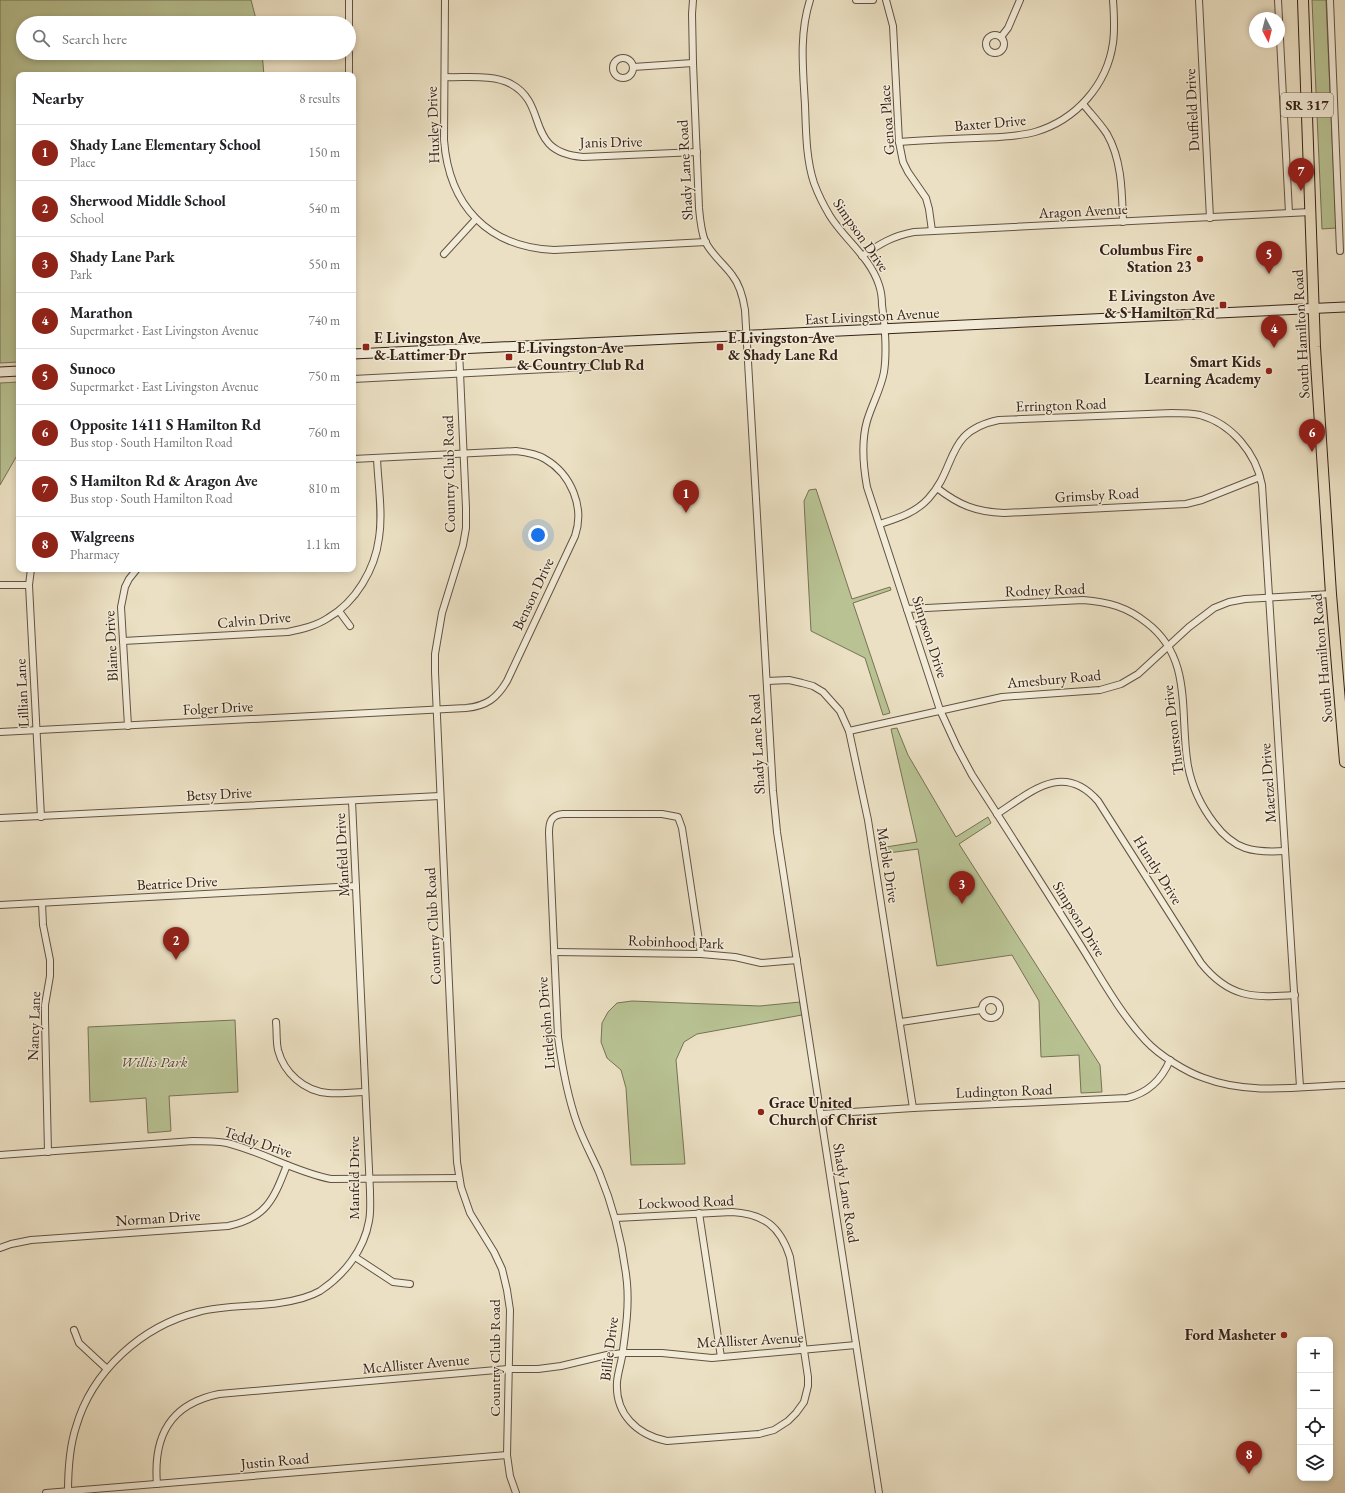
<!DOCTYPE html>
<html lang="en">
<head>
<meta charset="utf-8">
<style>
	body { margin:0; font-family:"EB Garamond",serif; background:#f2f2f2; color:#202124 }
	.controls { position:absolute; right:12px; bottom:12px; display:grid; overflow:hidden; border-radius:8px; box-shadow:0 2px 6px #0003 }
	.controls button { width:36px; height:36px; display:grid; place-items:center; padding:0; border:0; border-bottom:1px solid #e0e0e0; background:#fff; color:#202124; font:20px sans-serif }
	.compass { position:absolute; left:1249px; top:12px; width:36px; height:36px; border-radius:50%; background:#fff; box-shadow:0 2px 6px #0003; rotate:173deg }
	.you { position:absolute; left:538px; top:535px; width:14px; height:14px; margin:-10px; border:3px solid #fff; border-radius:50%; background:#1a73e8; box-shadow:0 0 0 6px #1a73e833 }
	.badge { display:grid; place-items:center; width:26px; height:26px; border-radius:50%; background:#8f2418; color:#fff; font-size:13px; font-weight:700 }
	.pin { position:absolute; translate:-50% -33px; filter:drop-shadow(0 1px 2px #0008) }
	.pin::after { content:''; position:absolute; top:21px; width:14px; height:12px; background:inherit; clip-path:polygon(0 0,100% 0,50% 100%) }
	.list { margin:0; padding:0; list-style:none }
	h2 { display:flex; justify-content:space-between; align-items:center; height:52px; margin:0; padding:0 16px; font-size:17px }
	h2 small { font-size:13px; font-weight:400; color:#757577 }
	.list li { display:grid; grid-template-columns:26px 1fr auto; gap:12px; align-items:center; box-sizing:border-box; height:56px; padding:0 16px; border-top:1px solid #e0e0e0 }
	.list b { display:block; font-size:15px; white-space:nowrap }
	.list p { margin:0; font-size:13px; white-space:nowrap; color:#757577 }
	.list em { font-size:13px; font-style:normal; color:#757577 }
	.icon { flex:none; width:22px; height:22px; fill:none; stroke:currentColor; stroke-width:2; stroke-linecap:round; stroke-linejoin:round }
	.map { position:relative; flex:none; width:1345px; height:1493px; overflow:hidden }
	.search { position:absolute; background:#fff; box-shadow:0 2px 6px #0003; left:16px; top:16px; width:340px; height:44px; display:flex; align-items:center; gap:10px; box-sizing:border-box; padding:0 14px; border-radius:22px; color:#757577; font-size:15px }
	.panel { position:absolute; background:#fff; box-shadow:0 2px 6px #0003; left:16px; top:72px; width:340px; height:500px; border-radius:8px }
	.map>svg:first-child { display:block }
</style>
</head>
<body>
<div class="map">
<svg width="1345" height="1493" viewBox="0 0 1345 1493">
	<rect width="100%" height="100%" fill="#ebe0c3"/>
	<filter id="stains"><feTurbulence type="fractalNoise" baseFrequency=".005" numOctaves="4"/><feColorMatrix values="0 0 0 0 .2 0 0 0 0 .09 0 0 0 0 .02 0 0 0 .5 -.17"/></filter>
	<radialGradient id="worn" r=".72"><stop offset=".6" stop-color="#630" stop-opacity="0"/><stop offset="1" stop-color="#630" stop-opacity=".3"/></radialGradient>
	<g fill="#b8c293" stroke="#777255">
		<polygon points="0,0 251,0 257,23 23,23 23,53 262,53 264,75 19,75 19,362 0,363"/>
		<polygon points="1312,0 1326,0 1336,228 1322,229"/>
		<polygon points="19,382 19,452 0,485 0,383"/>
		<polygon points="816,489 852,599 890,587 891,590 853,603 890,713 883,715 865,658 811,631 804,501 809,490"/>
		<polygon points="897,728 908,755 956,837 988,817 991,823 959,844 1100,1065 1102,1092 1081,1093 1079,1055 1041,1057 1039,1001 1012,955 937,966 918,849 881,854 880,848 917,842 891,729"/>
		<polygon points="632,1001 760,1006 800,1002 802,1015 697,1034 684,1042 676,1060 685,1164 631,1165 626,1088 621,1070 607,1058 601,1042 602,1023 608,1012 617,1003"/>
		<polygon points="235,1020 238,1092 169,1096 171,1131 148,1133 146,1098 90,1102 88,1027"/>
	</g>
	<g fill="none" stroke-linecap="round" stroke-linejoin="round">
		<g stroke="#635242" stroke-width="8">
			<g id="street">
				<path d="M445,0L444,140C449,205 487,247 554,250L706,242"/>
				<path d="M693,0L692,14L693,63L699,208C700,219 701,231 705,241C711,254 724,264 732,275C740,285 743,297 745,310L773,791L777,832L879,1493"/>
				<path d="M810,0C799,34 803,70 805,105C806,131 806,159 814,183C818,194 824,206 830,216C845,240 870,257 879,285C881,291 882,299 882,305C885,324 887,353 884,372C881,389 872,404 867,421C861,442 863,465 867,487L940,710L957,747L972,775C1009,832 1045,889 1081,946C1101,978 1120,1013 1146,1041C1159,1055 1186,1072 1204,1078C1249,1095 1298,1087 1345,1085"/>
				<polyline points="856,0 873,0"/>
				<polyline points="886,0 893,26 899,142 903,162 908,172 926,198 929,209 932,231"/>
				<polyline points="1199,0 1210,218"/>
				<polyline points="1278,0 1289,213"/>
				<polyline points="1330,0 1340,251"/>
				<circle cx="995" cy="44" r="9"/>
				<polyline points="1001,37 1008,28 1020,0"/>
				<polyline points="349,47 349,0"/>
				<circle cx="623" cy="68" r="10"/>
				<polyline points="633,67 693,63"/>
				<polyline points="349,75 349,53"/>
				<path d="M445,77C464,78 494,74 511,84C550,105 523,152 583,157L697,152"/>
				<path d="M1083,104C1091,114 1100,123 1107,134C1122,160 1122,192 1123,222"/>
				<path d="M899,142C925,140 952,139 978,138C997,137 1017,137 1035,132C1076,120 1107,85 1113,43C1115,29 1114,14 1113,0"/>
				<polyline points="444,254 476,219"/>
				<path d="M862,256C880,244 892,236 914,232L1311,212"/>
				<polyline points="459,350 466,508 466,528 463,545 442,613 435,654 435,672 457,1162 461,1187 470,1213 494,1252 502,1269 507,1290 510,1310 507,1455 510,1476 516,1493"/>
				<polyline points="353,379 589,367"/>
				<path d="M937,488C959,505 976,512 1004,513L1186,504L1202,500L1260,477"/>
				<path d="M880,524C898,518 915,513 928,499C958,467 944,431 999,420L1172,413C1181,413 1191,413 1200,415C1232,424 1256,453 1262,485L1300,1087"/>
				<polyline points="31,569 29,585 41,817"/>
				<polyline points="0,585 29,585"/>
				<path d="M907,609L1083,600C1109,602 1127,607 1147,623C1194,659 1179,715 1188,766C1192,787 1201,806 1214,823C1234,850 1253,853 1285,851"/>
				<polyline points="339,611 350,626"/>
				<path d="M123,641L288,632C302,629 316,626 328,618C356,602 375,569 379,538C383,513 378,484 377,458"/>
				<polyline points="767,681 789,680 802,683 813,686 823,692 840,711 849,731 868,820 913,1108"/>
				<polyline points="128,726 121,607 125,587 129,579 137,569"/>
				<polyline points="849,731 1002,697 1100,690 1121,684 1138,674 1189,627 1214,608 1229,602 1245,599 1331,594"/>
				<path d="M0,732L466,708C487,706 497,698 507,681L575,536C585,507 571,474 545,459C537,454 525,452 516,451L353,459"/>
				<path d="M997,814C1031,792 1063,761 1098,801L1201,963C1229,998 1253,998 1295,995"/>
				<polyline points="0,818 440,796"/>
				<polyline points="42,903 43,925 50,960 50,976 45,1005 45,1019 48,1152"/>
				<polyline points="0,905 356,886"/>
				<polyline points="554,952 701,954 735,957 761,963 797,960"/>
				<circle cx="991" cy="1009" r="9"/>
				<path d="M276,1022C277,1031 276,1041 278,1050C284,1073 304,1091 328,1093C340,1094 353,1092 365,1092"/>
				<polyline points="901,1022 981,1010"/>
				<path d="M821,1114L913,1108L1127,1098C1148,1093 1162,1079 1170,1060"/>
				<path d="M0,1155L193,1141C204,1141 215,1141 227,1143C263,1152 295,1172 331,1179L459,1178"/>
				<polyline points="699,1213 721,1357"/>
				<path d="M616,1218L732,1212C764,1214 780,1226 790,1257L808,1377V1386L804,1402L796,1413L788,1421L774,1430L759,1434L667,1441C637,1435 615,1414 617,1382C618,1371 622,1361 623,1350C626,1328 629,1306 627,1283C623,1245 614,1208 599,1172C592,1156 583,1140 577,1123C567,1095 562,1066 558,1037L549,833C549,822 551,815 563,814H662L678,817L682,828L701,954"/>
				<path d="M0,1248L11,1244L31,1240L228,1226C267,1218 274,1198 287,1165"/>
				<polyline points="355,1257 393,1282 410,1284"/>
				<polyline points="74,1330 79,1343 107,1369"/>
				<path d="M157,1484C153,1436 170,1404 219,1394L508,1369H538L561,1366L607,1355L623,1353H662L712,1358L856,1345"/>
				<polyline points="46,1493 507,1455"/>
				<path d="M68,1493C68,1471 69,1448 76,1427C92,1371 142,1326 198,1312C225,1305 252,1307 279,1303C293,1301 308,1298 320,1291C344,1275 364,1250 369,1221C371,1211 370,1201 370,1191L352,801"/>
			</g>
		</g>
		<g stroke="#362217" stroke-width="11">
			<g id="secondary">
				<polyline points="353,354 1345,307"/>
				<polyline points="0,372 19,371"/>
			</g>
		</g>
		<g stroke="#362217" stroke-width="12">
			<polyline id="primary" points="1303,0 1315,347 1331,594 1345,762"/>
		</g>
		<use href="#street" stroke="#f2ebd8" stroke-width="6"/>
		<use href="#secondary" stroke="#f2ebd8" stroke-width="9"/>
		<use href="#primary" stroke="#ebe0c3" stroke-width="10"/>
	</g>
	<g fill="#8f2418" stroke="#f2ebd8" stroke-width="1.5">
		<circle cx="1200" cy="259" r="4"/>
		<rect x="1219" y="301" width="8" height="8" rx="2"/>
		<rect x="362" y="343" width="8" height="8" rx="2"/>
		<rect x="716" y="343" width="8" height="8" rx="2"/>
		<rect x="505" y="353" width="8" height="8" rx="2"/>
		<circle cx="1269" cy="371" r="4"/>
		<circle cx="761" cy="1112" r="4"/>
		<circle cx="1284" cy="1335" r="4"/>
	</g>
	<g text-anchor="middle" stroke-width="3" stroke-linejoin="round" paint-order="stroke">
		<rect fill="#f2ebd8" stroke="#6e5e51" stroke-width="1" x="1281" y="93" width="52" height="24" rx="3"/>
		<g font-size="14" font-weight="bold" fill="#362217">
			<text x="1307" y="110">SR 317</text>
		</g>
		<g font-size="15" fill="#362217" stroke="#f2ebd8">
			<text transform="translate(1192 110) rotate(-93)" y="5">Duffield Drive</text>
			<text transform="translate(887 120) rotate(-94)" y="5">Genoa Place</text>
			<text transform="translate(990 123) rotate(-5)" y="5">Baxter Drive</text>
			<text transform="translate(433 125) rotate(-92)" y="5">Huxley Drive</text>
			<text transform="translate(611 142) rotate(-1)" y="5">Janis Drive</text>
			<text transform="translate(685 170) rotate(-93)" y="5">Shady Lane Road</text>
			<text transform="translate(1083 211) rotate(-3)" y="5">Aragon Avenue</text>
			<text transform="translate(861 235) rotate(55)" y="5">Simpson Drive</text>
			<text transform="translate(872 316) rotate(-3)" y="5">East Livingston Avenue</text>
			<text transform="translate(1301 334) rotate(-93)" y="5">South Hamilton Road</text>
			<text transform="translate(1061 405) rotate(-2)" y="5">Errington Road</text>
			<text transform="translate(449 474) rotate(-91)" y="5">Country Club Road</text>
			<text transform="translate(1097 495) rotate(-3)" y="5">Grimsby Road</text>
			<text transform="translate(1045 590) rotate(-2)" y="5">Rodney Road</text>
			<text transform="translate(533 594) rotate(-65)" y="5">Benson Drive</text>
			<text transform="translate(254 620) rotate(-5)" y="5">Calvin Drive</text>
			<text transform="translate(930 637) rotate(72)" y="5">Simpson Drive</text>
			<text transform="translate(111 646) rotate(-93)" y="5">Blaine Drive</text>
			<text transform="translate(1322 658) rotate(-95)" y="5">South Hamilton Road</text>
			<text transform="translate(1054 679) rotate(-5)" y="5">Amesbury Road</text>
			<text transform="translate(22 693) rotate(-93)" y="5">Lillian Lane</text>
			<text transform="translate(218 708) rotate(-3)" y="5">Folger Drive</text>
			<text transform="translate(1173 730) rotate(-97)" y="5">Thurston Drive</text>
			<text transform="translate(757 744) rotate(-93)" y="5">Shady Lane Road</text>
			<text transform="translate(1268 783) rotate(-94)" y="5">Maetzel Drive</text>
			<text transform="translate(219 794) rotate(-3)" y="5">Betsy Drive</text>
			<text transform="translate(342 855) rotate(-93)" y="5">Manfeld Drive</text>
			<text transform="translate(888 865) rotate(81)" y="5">Marble Drive</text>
			<text transform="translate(1158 870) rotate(58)" y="5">Huntly Drive</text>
			<text transform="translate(177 883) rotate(-3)" y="5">Beatrice Drive</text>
			<text transform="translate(1079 919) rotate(58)" y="5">Simpson Drive</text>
			<text transform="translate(433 926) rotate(-93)" y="5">Country Club Road</text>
			<text transform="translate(676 942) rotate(2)" y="5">Robinhood Park</text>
			<text transform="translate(546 1023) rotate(-95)" y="5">Littlejohn Drive</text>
			<text transform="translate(34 1026) rotate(-88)" y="5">Nancy Lane</text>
			<text transform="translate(1004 1091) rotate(-2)" y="5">Ludington Road</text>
			<text transform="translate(258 1142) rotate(18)" y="5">Teddy Drive</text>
			<text transform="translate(354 1178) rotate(-90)" y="5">Manfeld Drive</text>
			<text transform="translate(846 1193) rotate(81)" y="5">Shady Lane Road</text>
			<text transform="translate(686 1202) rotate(-2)" y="5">Lockwood Road</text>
			<text transform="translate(158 1218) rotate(-4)" y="5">Norman Drive</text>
			<text transform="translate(750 1340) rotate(-3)" y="5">McAllister Avenue</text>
			<text transform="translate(609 1349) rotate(-83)" y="5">Billie Drive</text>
			<text transform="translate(495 1358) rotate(-90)" y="5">Country Club Road</text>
			<text transform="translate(416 1364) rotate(-5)" y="5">McAllister Avenue</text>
			<text transform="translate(275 1461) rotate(-5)" y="5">Justin Road</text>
		</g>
		<g font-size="15" font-weight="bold" fill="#362217" stroke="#f2ebd8" text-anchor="end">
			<text x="1192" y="255">Columbus Fire<tspan x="1192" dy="17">Station 23</tspan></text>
			<text x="1215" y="301">E Livingston Ave<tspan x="1215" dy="17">&amp; S Hamilton Rd</tspan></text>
			<text x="374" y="343" text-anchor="start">E Livingston Ave<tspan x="374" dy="17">&amp; Lattimer Dr</tspan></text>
			<text x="728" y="343" text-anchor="start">E Livingston Ave<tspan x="728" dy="17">&amp; Shady Lane Rd</tspan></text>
			<text x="517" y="353" text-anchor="start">E Livingston Ave<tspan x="517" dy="17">&amp; Country Club Rd</tspan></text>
			<text x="1261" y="367">Smart Kids<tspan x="1261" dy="17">Learning Academy</tspan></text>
			<text x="769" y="1108" text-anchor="start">Grace United<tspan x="769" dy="17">Church of Christ</tspan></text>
			<text x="1276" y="1340">Ford Masheter</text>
		</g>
		<g font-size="15" font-style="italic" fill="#564a36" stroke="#f2ebd8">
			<text x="154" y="1067">Willis Park</text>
		</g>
	</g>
	<rect width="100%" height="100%" filter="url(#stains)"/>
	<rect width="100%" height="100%" fill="url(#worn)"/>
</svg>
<div class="controls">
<button>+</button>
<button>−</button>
<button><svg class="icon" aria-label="locate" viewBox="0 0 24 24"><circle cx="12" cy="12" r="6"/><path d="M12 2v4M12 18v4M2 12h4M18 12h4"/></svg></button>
<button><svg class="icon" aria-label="layers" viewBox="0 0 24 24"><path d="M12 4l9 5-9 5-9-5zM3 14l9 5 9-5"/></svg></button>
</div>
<svg class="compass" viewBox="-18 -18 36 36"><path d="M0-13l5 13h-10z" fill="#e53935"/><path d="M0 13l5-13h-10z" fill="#757577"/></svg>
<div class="you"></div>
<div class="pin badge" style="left:686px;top:513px">1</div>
<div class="pin badge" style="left:176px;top:960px">2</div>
<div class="pin badge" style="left:962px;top:904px">3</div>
<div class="pin badge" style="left:1274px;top:348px">4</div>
<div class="pin badge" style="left:1269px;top:274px">5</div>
<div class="pin badge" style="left:1312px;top:452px">6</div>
<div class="pin badge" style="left:1301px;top:191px">7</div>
<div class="pin badge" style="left:1249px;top:1474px">8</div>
<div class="search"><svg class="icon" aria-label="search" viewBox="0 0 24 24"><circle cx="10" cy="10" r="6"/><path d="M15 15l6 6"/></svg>Search here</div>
<section class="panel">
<h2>Nearby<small>8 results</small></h2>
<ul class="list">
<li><span class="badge">1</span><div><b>Shady Lane Elementary School</b><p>Place</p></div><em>150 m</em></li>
<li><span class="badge">2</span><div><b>Sherwood Middle School</b><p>School</p></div><em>540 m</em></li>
<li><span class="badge">3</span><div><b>Shady Lane Park</b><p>Park</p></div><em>550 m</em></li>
<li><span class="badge">4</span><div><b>Marathon</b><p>Supermarket · East Livingston Avenue</p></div><em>740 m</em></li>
<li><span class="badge">5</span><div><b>Sunoco</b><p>Supermarket · East Livingston Avenue</p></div><em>750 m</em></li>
<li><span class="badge">6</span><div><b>Opposite 1411 S Hamilton Rd</b><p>Bus stop · South Hamilton Road</p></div><em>760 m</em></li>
<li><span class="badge">7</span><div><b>S Hamilton Rd &amp; Aragon Ave</b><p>Bus stop · South Hamilton Road</p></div><em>810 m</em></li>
<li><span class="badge">8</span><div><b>Walgreens</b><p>Pharmacy</p></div><em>1.1 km</em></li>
</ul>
</section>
</div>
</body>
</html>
